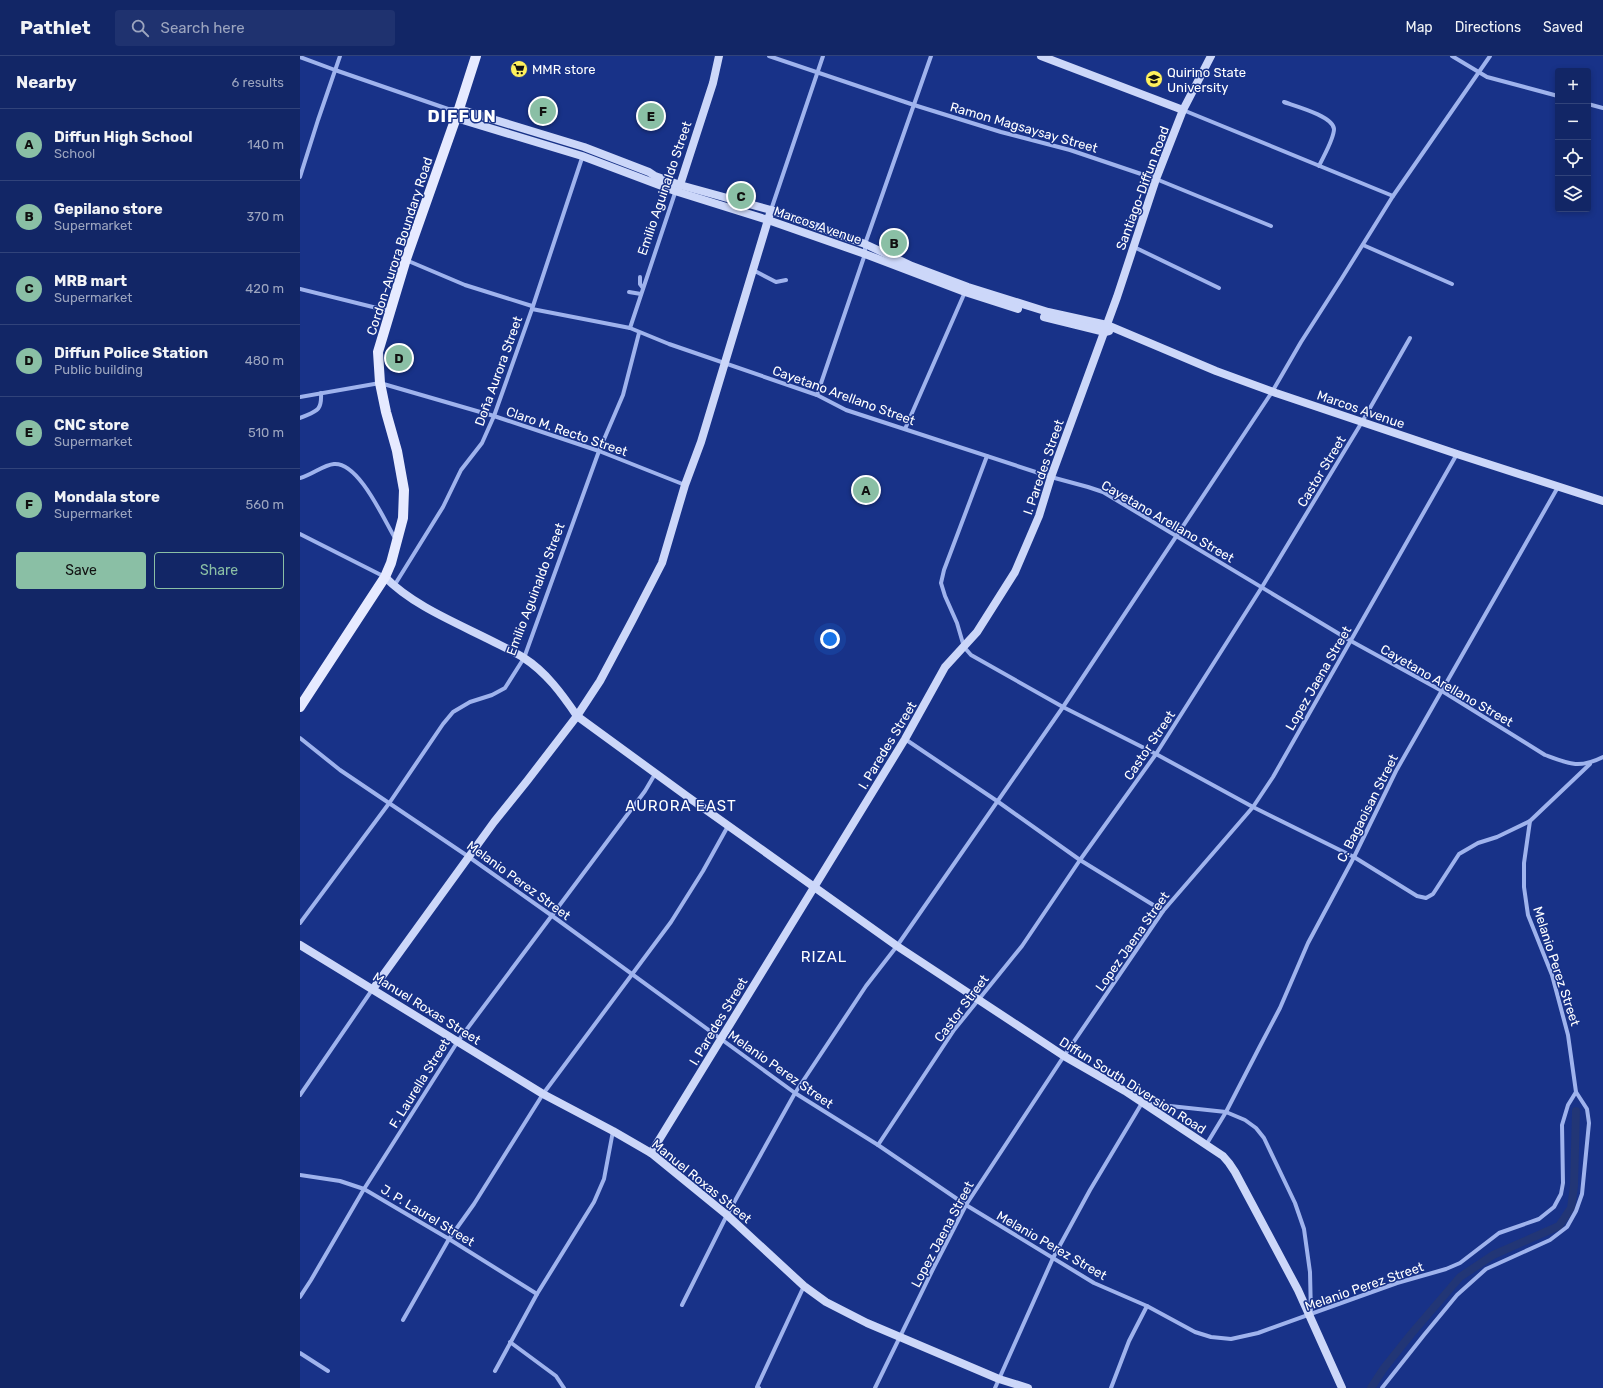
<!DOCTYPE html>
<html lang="en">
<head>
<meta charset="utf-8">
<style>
	body { margin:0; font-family:Rubik,sans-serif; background:#1f326f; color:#f1f3f6 }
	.controls { position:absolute; right:12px; top:12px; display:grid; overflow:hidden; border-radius:4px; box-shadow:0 2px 6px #0003 }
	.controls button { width:36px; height:36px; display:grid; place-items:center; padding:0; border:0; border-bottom:1px solid #31437a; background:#122666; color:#f1f3f6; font:20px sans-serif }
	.you { position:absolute; left:530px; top:583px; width:14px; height:14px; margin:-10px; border:3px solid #fff; border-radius:50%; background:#1a73e8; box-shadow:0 0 0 6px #1a73e833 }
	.badge { display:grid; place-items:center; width:26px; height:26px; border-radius:50%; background:#8abfa5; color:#111; font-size:13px; font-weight:700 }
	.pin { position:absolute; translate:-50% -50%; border:2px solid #fff; box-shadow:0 1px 4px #0006 }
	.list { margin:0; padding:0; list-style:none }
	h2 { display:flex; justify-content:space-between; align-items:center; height:52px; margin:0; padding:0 16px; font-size:17px }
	h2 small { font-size:13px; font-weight:400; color:#9ca5bf }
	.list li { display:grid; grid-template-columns:26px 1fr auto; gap:12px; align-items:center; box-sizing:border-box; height:72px; padding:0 16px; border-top:1px solid #31437a }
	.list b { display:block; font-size:15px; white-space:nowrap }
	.list p { margin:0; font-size:13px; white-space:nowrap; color:#9ca5bf }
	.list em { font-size:13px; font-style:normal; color:#9ca5bf }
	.actions { display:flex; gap:8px; padding:12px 16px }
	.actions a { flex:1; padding:9px 0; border:1px solid #8abfa5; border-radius:4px; text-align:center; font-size:14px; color:#8abfa5 }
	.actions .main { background:#8abfa5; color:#111 }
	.icon { flex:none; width:22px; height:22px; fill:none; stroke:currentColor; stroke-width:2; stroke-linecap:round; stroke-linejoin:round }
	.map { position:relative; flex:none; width:1303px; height:1332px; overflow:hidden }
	header { display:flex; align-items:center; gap:24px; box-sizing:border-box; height:56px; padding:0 20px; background:#122666; border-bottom:1px solid #31437a }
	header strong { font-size:19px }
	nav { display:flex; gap:22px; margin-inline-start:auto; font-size:14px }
	.search { width:280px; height:36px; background:#1f326f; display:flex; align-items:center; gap:10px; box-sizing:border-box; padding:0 14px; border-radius:4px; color:#9ca5bf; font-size:15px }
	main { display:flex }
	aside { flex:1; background:#122666 }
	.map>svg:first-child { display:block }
</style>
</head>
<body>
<header>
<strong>Pathlet</strong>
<div class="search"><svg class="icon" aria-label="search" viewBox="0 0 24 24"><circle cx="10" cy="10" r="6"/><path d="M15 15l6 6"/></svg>Search here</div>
<nav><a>Map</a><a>Directions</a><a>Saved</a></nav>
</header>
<main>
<aside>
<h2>Nearby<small>6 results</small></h2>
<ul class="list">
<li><span class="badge">A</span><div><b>Diffun High School</b><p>School</p></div><em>140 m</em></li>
<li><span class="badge">B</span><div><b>Gepilano store</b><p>Supermarket</p></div><em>370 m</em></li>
<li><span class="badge">C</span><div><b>MRB mart</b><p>Supermarket</p></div><em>420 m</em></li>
<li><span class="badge">D</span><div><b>Diffun Police Station</b><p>Public building</p></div><em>480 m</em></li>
<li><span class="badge">E</span><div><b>CNC store</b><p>Supermarket</p></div><em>510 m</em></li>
<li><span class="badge">F</span><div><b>Mondala store</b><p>Supermarket</p></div><em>560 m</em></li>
</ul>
<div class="actions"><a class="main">Save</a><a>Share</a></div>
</aside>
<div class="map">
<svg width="1303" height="1332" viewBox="0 0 1303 1332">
	<rect width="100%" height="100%" fill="#183288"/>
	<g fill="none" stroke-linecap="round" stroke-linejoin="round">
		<polyline stroke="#223676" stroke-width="8" points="1071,1332 1084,1312 1112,1277 1160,1221 1193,1199 1259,1170 1271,1152 1274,1130 1276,1055"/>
		<g stroke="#9fb3ed" stroke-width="4">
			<polyline points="469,0 614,49 701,76 770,94 856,123 971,170"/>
			<polyline points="1152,0 1187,21 1258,40"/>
			<polyline points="0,1 35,14 148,53 159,53"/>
			<path d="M984,46C995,50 1033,60 1034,73C1034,83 1023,101 1019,110"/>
			<polyline points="1288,48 1303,52"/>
			<polyline points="883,54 1093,140"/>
			<polyline points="0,121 18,64 40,0"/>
			<polyline points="471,154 523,0"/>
			<polyline points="1063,189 1152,228"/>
			<polyline points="834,191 919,232"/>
			<polyline points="106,204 165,229 232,250"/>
			<polyline points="453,214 476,226 486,224"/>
			<polyline points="340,221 340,228 343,232"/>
			<polyline points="0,233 89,255"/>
			<polyline points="329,236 341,238"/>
			<path d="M232,253L330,272L369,288L517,339L546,354L751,421L788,431L803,436L1051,585L1142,635L1245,699C1269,708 1279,713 1303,701"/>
			<polyline points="330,272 376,134"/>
			<polyline points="517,339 565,198 565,188 631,0"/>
			<polyline points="0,341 80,327 194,360 299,395 385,429"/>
			<path d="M0,362C16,355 22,356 21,337"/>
			<polyline points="605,373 665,236"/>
			<polyline points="687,400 644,514 641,527 645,540 657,567 664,591 671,599 763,651 856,698 953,751 1054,801 1117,840 1126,842 1133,838 1159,798 1178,787 1197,781 1230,765 1290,708"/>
			<path d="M0,422C12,419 23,409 34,408C59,406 84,464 95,482"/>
			<polyline points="0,478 85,521"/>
			<polyline points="94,530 143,451 161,414 182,387 194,360 232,253 283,99"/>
			<polyline points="0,682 40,714 169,801 251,859 495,1037 578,1089 666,1149 794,1227 847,1250 895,1276 911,1281 931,1283 958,1277 1097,1227 1146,1213 1160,1207 1199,1177 1239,1163 1254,1151 1261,1138 1263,1127 1262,1069 1268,1049 1276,1036 1268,979 1252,919 1228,859 1224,831 1224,807 1230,765"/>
			<polyline points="605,683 697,745 780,804 863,855"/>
			<polyline points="0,867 90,746 143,668 153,656 170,646 192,639 205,632 224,602 299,395 323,339 339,277"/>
			<polyline points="0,1039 72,934"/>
			<polyline points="578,1089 654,974 722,890 780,804 856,698 962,531 1062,366 1110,282"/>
			<polyline points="906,1089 926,1056 959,992 980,952 1008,887 1054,801 1096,715 1258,431"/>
			<polyline points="0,1119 40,1125 64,1133 149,1183 237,1238"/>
			<polyline points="0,1241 11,1224 64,1133 158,985 345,735 355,718"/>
			<polyline points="382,1249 427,1159 495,1037 566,930 597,890 763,651 972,336 1001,286 1042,222 1093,140 1190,0"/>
			<polyline points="103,1264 149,1183 174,1148 243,1038 371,866 403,815 428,770"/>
			<polyline points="210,1286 256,1320 264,1332"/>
			<polyline points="0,1297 28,1315"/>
			<polyline points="195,1315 237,1238 294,1146 304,1123 313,1075"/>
			<polyline points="459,1332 457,1331 504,1230"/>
			<polyline points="575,1332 634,1211 666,1149 764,1000 863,855 953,751 973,721 1157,398"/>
			<polyline points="695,1332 753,1202 790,1134 842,1047 926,1056 945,1064 956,1072 964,1082 995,1147 1004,1173 1010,1216 1011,1259"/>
			<polyline points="811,1332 829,1285 847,1250"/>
			<polyline points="1082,1332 1124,1279 1157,1239 1186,1213 1250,1184 1267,1171 1276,1155 1282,1138 1289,1067 1287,1053 1276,1036"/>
		</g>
		<g stroke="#ccd7f9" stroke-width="8">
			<polyline points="741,0 883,54"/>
			<polyline points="159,53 284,91 349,116 355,120 380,129 471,154 565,188 612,210 668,231 748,256 807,269 916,315 976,337 1157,398 1303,445"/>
			<polyline points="156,62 282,100 375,135 468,164 565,198 665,236 718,253"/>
			<polyline points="380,129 413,27 419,0"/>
			<polyline points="744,261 805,276 809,275"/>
			<path d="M85,521C114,551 162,569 200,589C208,593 216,597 224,602C246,616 262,638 277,660L388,741L597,890L764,1000L825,1035L923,1100L929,1107L935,1116L998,1234L1042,1332"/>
			<polyline points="0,889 243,1038 313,1075 351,1097 427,1159 504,1230 526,1246 567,1267 699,1323 728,1332"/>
			<polyline points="73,933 194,766 227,725 277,660 300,625 332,565 362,507 385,429 401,386 471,154"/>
			<polyline points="351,1097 605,683 645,611 677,576 715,516 739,460 751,421 817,241 856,123 883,54 911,0"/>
		</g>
		<polyline stroke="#e6eaff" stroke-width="10" points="0,651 85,521 91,507 103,462 104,434 97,395 86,356 80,327 78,296 106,203 159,53 176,0"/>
	</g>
	<defs>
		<g id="supermarket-disc" transform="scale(0.9)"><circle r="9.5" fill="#fff15c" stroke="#183288"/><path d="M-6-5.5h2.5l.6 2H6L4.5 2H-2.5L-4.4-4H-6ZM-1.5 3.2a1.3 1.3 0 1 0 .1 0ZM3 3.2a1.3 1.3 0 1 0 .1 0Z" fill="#111"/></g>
		<g id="university-disc" transform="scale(0.9)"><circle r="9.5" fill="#fff15c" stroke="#183288"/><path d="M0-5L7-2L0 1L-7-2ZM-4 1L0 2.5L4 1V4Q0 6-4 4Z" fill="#111"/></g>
	</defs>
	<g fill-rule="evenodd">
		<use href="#supermarket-disc" x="219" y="13"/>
		<use href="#university-disc" x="854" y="23"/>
	</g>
	<g text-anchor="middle" stroke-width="3" stroke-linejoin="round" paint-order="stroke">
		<g font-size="13" fill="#fff" stroke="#183288" text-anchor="start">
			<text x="232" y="18">MMR store</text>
			<text x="867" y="21">Quirino State<tspan x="867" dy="15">University</tspan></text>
		</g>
		<g font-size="13" fill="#fff" stroke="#183288">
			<text transform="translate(724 71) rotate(16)" y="5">Ramon Magsaysay Street</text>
			<text transform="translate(364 132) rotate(-71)" y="5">Emilio Aguinaldo Street</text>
			<text transform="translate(842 132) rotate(-70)" y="5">Santiago-Diffun Road</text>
			<text transform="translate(518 169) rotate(19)" y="5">Marcos Avenue</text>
			<text transform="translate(99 190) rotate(-72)" y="5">Cordon-Aurora Boundary Road</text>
			<text transform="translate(198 315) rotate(-70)" y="5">Doña Aurora Street</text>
			<text transform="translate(544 339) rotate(20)" y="5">Cayetano Arellano Street</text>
			<text transform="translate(1061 353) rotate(19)" y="5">Marcos Avenue</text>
			<text transform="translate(267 375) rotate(19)" y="5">Claro M. Recto Street</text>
			<text transform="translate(743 411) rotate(-71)" y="5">I. Paredes Street</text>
			<text transform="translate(1021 415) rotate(-59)" y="5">Castor Street</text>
			<text transform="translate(868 465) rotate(30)" y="5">Cayetano Arellano Street</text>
			<text transform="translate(235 533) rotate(-69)" y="5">Emilio Aguinaldo Street</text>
			<text transform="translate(1018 622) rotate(-60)" y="5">Lopez Jaena Street</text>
			<text transform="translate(1147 629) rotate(30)" y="5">Cayetano Arellano Street</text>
			<text transform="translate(587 689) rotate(-59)" y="5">I. Paredes Street</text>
			<text transform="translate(849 689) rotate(-56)" y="5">Castor Street</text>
			<text transform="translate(1067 752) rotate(-63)" y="5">C. Bagaoisan Street</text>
			<text transform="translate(219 824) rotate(36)" y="5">Melanio Perez Street</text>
			<text transform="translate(832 885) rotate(-55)" y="5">Lopez Jaena Street</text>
			<text transform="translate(1257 910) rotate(72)" y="5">Melanio Perez Street</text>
			<text transform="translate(127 952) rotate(32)" y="5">Manuel Roxas Street</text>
			<text transform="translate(661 952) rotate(-53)" y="5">Castor Street</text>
			<text transform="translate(418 965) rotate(-59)" y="5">I. Paredes Street</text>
			<text transform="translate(481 1013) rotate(35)" y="5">Melanio Perez Street</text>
			<text transform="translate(119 1027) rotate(-58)" y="5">F. Laurella Street</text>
			<text transform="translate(833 1029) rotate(32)" y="5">Diffun South Diversion Road</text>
			<text transform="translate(402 1125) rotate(39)" y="5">Manuel Roxas Street</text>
			<text transform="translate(128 1159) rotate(31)" y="5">J. P. Laurel Street</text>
			<text transform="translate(642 1178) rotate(-62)" y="5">Lopez Jaena Street</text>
			<text transform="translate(752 1189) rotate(30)" y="5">Melanio Perez Street</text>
			<text transform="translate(1064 1230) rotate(-19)" y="5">Melanio Perez Street</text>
		</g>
		<g font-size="15" letter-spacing="1" fill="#fff" stroke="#183288">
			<text x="381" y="755">AURORA EAST</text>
			<text x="524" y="906">RIZAL</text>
		</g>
		<g font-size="17" font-weight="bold" letter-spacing="1" fill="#fff" stroke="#183288">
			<text x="162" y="66">DIFFUN</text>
		</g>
	</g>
</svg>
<div class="controls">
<button>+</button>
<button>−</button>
<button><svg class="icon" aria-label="locate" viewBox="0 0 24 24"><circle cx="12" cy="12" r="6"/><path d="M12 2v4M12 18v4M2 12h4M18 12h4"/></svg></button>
<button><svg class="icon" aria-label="layers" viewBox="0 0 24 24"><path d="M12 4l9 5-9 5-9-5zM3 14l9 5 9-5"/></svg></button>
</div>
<div class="you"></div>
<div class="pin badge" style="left:566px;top:434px">A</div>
<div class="pin badge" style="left:594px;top:187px">B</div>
<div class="pin badge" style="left:441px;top:140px">C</div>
<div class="pin badge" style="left:99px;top:302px">D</div>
<div class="pin badge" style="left:351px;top:60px">E</div>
<div class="pin badge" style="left:243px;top:55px">F</div>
</div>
</main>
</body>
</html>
